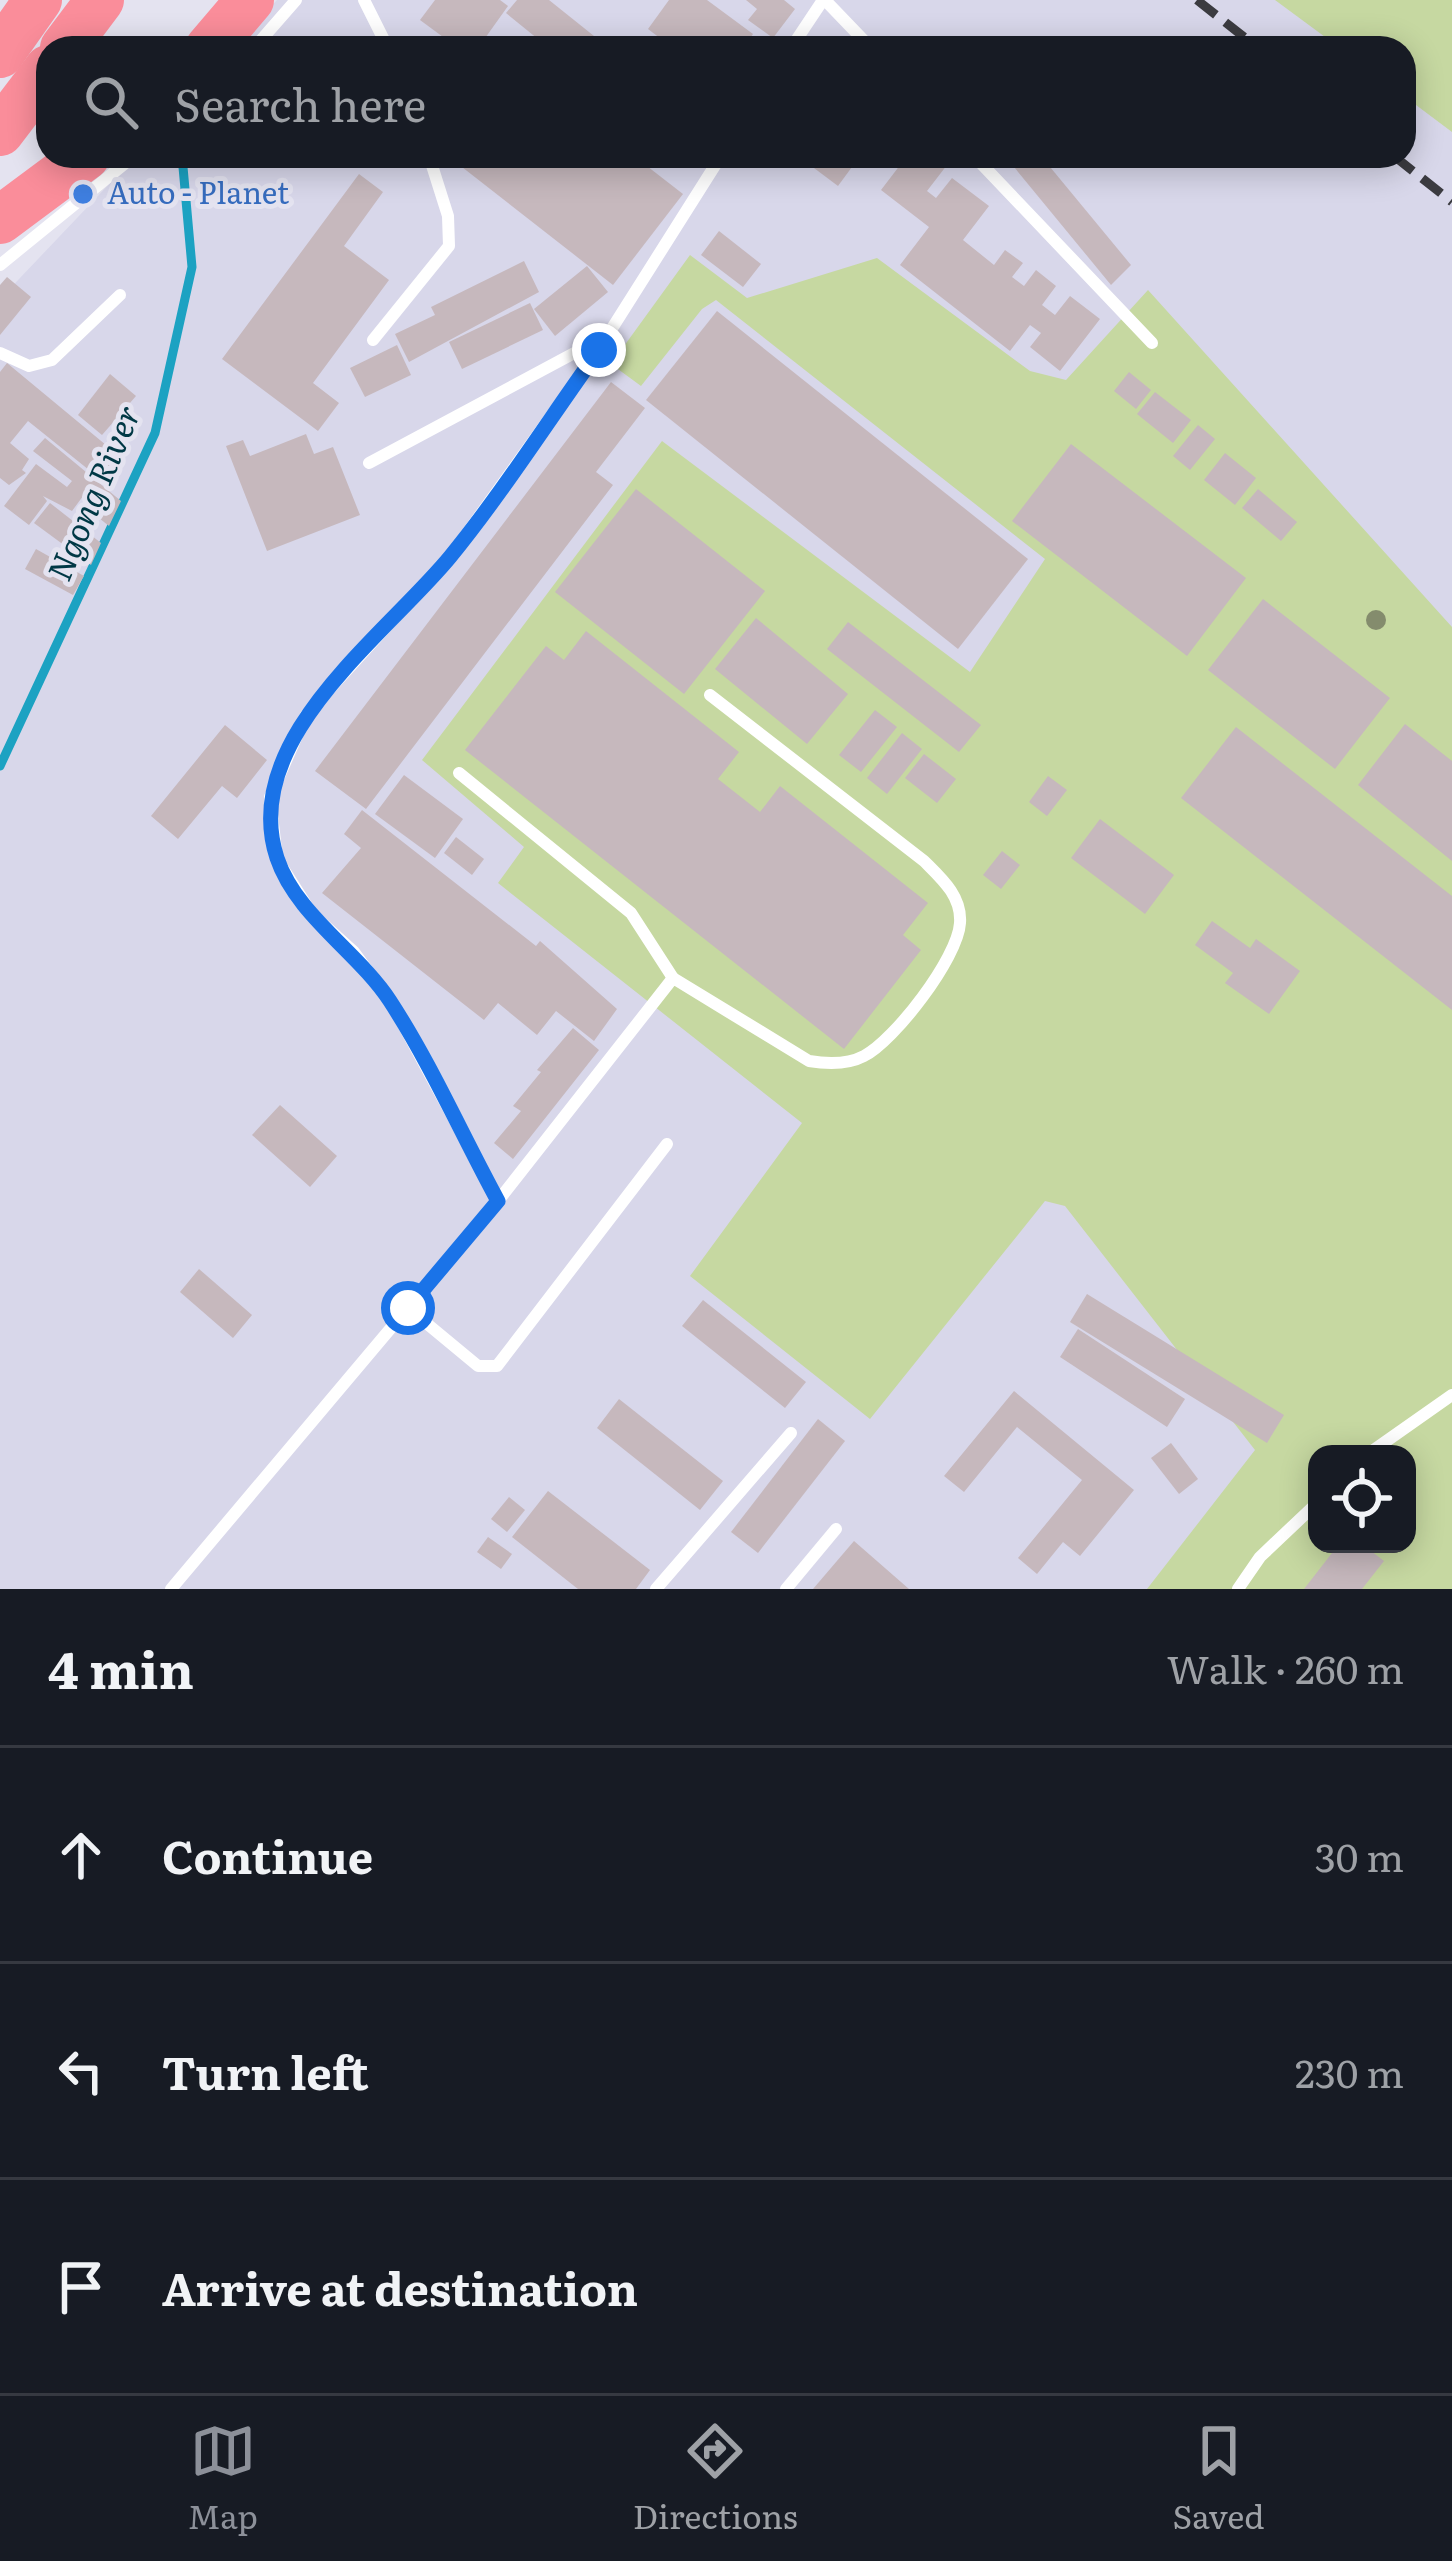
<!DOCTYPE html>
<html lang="en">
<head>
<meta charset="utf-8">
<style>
	body { margin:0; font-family:Literata,serif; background:#242831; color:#f1f3f6 }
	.controls { position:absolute; right:36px; bottom:36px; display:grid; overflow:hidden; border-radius:24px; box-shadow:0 6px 30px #0003 }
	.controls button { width:108px; height:108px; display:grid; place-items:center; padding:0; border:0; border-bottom:3px solid #363941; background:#171b24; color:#f1f3f6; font:60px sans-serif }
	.stop { position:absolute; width:36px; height:36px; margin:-27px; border:9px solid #1a73e8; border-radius:50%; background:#fff }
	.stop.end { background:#1a73e8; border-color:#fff; box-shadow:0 3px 12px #0008 }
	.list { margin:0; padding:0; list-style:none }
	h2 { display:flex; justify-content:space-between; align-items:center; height:156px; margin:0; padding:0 48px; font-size:51px }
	h2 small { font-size:39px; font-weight:400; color:#9ea1a6 }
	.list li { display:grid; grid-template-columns:78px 1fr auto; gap:36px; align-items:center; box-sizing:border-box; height:216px; padding:0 48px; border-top:3px solid #363941 }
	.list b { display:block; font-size:45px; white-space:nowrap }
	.list em { font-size:39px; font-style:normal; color:#9ea1a6 }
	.icon { flex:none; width:66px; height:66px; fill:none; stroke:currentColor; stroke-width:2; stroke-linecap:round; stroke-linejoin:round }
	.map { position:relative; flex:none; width:1452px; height:1589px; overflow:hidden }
	.search { position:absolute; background:#171b24; box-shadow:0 6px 30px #0003; left:36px; right:36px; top:36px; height:132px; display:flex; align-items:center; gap:30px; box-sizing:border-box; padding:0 42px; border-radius:36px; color:#9ea1a6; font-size:45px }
	.sheet { height:804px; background:#171b24 }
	nav { display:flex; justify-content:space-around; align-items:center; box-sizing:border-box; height:168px; border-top:3px solid #363941; background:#171b24; font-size:33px; color:#9ea1a6 }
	nav a { display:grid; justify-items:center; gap:6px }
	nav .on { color:#8c9099 }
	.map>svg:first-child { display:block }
</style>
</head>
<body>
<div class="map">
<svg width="1452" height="1589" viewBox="0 0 1452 1589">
	<rect width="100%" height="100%" fill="#e4e3f0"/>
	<path fill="#d8d7ea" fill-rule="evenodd" d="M277,0H1452V1589H0V299L136,156H1404V48H233ZM1317,1454H1407V1544H1317Z"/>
	<g fill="#c6d8a1" fill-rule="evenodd">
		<polygon points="1275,0 1452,0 1452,132 1404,96 1404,48 1340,48"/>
		<path d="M690,255L747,298L877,258L1030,371L1066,380L1148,290L1452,627V1589H1147L1255,1450L1065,1206L1045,1201L870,1419L690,1276L802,1123L498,883L524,847L422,760L662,441L970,672L1045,559L716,300L702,309L641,386L611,364ZM1317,1454H1407V1544H1317Z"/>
	</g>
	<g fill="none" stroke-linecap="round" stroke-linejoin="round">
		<polyline stroke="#1ca2c2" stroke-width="9" points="0,766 155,433 192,267 182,156"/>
	</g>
	<g fill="#c6b8bd">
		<polygon points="435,0 500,0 508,6 478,48 458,48 420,20"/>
		<polygon points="517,0 549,0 609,48 549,48 506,13"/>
		<polygon points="669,0 707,0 753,34 743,48 673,48 648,29"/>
		<polygon points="746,0 784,0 795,9 773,38 748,20 757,9"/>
		<polygon points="457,156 634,156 683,194 613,285 453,160"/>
		<polygon points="798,156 860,156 838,186"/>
		<polygon points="907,156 936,156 947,165 927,191 936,198 952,178 989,206 963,240 994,265 1005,250 1023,263 1012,277 1024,286 1036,270 1056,286 1042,305 1055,315 1070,296 1100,319 1060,371 1030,347 1041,333 1030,325 1010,351 900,265 929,227 881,190"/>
		<polygon points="1005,156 1041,156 1131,265 1111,285"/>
		<polygon points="359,174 383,192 344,246 389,280 313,383 339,403 318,431 222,359"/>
		<polygon points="719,231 761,264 743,287 701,255"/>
		<polygon points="524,261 539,292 409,362 395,334 435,315 431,307"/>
		<polygon points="587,266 608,292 555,336 534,309"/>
		<polygon points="7,277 31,297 0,335 0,285"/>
		<polygon points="530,303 543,330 462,369 449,342"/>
		<polygon points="717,311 1028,559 958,649 646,400"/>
		<polygon points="397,345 411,375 365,397 350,368"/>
		<polygon points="7,363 118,455 99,478 28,421 10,443 29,459 22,470 26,473 9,485 0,478 0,372"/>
		<polygon points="1129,372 1151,390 1136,409 1114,391"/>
		<polygon points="110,374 136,396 102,435 78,415"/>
		<polygon points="611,382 645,408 596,472 613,485 366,809 315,771"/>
		<polygon points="1155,392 1191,420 1173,443 1137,414"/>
		<polygon points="1198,425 1215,439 1190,470 1173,456"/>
		<polygon points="306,434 314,454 333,447 360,515 267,551 226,446 243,440 250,456"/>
		<polygon points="45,438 121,501 109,526 99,518 90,531 76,519 93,497 86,492 72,511 43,496 47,501 29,525 4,506 36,464 67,487 72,481 33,451"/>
		<polygon points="1071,444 1246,578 1187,656 1012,521"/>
		<polygon points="1225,453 1256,478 1235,505 1204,480"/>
		<polygon points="636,489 765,591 684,694 555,592"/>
		<polygon points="1258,489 1297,522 1281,541 1242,508"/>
		<polygon points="50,503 101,543 91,565 34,523"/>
		<polygon points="36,549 84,576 73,595 25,569"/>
		<polygon points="1263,599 1390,698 1335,769 1208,670"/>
		<polygon points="756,618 848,694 807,744 715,669"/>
		<polygon points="848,622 981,725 959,752 827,649"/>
		<polygon points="586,631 739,752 718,779 760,812 780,786 928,903 903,935 921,950 844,1049 465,750 546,646 564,660"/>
		<polygon points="875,710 897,727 861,772 839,755"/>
		<polygon points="1405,724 1452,761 1452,861 1358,785"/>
		<polygon points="225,725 267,760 237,798 222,786 178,839 151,816"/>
		<polygon points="1236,727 1452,896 1452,1010 1181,798"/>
		<polygon points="902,733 922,749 887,794 867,778"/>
		<polygon points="924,754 956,779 937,803 905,778"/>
		<polygon points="404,775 463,819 435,858 375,814"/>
		<polygon points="1048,776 1067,790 1047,816 1029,802"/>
		<polygon points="362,810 536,946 540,941 617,1009 594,1041 556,1011 537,1035 498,1003 484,1020 322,893 361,848 344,834"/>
		<polygon points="1100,819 1174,875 1145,914 1071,858"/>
		<polygon points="456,837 484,859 472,875 444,853"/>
		<polygon points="1002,851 1020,865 1001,889 983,875"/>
		<polygon points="1212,921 1250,948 1256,939 1300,971 1269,1014 1225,983 1233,973 1195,945"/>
		<polygon points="573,1028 599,1050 513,1159 494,1143 521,1111 513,1106 541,1072 537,1070"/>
		<polygon points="280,1105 337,1156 310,1187 252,1135"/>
		<polygon points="199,1269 252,1315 233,1338 180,1292"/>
		<polygon points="1087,1294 1284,1415 1267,1443 1070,1322"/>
		<polygon points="703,1300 806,1382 785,1408 682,1326"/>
		<polygon points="1078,1329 1185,1399 1167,1427 1060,1357"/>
		<polygon points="1014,1391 1134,1490 1080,1556 1063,1542 1037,1574 1018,1558 1082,1480 1017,1427 964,1492 944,1476"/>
		<polygon points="619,1399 723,1481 700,1510 597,1428"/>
		<polygon points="818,1419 845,1441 758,1553 731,1532"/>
		<polygon points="1171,1443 1198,1479 1179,1494 1151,1458"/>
		<polygon points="548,1491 650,1570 636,1589 578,1589 512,1537"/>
		<polygon points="509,1497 525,1510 507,1532 491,1519"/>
		<polygon points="488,1537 512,1554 501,1569 477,1552"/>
		<polygon points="854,1541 909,1589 813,1589"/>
		<polygon points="1339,1544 1362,1544 1384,1561 1362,1589 1304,1589"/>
	</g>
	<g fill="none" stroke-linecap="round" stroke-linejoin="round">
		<g stroke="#fff" stroke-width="12">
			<polyline points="364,0 388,48"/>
			<polyline points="825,0 871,48"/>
			<polyline points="254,48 296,0"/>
			<polyline points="791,48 823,0"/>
			<polyline points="974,156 1152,343"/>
			<polyline points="0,265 134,156"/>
			<polyline points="373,340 449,246 448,216 429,156"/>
			<polyline points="0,353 29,366 52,360 120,295"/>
			<polyline points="369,463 578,351 599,349"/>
			<polyline points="459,773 631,913 673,978"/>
			<polyline points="498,1201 391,1002 354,952 312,914 277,859 270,797 306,715 450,557 599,349 721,156"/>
			<polyline points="408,1308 478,1366 497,1366 667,1144"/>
			<polyline points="1368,1454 1452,1395"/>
			<path d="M171,1589L498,1201L673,978L809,1061C827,1064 847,1065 864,1056C894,1041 958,958 960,923C962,896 941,878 924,861L710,695"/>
			<polyline points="656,1589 791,1433"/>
			<polyline points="786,1589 836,1529"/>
			<polyline points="1238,1589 1260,1557 1317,1503"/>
		</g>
		<g stroke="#fa8d9a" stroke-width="48">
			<polyline points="64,48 100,0"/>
			<polyline points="209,48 250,0"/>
			<polyline points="0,54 38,0"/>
			<polyline points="0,132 48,69"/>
			<polyline points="0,220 86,156"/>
		</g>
		<g stroke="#3b3b40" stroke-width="9" stroke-dasharray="24 12" stroke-linecap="butt">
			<polyline points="1197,0 1258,48"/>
			<polyline points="1394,156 1452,202"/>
		</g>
	</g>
	<circle fill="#848c6d" cx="1376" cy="620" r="10"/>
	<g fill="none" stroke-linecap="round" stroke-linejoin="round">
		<path stroke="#1a73e8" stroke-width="15" d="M408,1308L498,1201C462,1135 431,1064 390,1001C358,952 296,915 277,858C238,740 385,636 450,557C503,492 550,418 599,350"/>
	</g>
	<circle fill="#3f7fe0" stroke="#e4e3f0" stroke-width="4.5" cx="83" cy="194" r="12"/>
	<g text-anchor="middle" stroke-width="10" stroke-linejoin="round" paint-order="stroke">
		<g font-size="30" fill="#366cbe" stroke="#e4e3f0" text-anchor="start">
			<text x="107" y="204">Auto - Planet</text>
		</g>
		<g font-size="33" font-style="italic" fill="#003845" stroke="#e4e3f0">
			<text transform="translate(94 493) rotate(-67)" y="12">Ngong River</text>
		</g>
	</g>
</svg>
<div class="controls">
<button><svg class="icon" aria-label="locate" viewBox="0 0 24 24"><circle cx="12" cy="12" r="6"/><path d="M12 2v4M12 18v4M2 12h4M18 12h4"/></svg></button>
</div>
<div class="stop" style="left:408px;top:1308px"></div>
<div class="stop end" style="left:599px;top:350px"></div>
<div class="search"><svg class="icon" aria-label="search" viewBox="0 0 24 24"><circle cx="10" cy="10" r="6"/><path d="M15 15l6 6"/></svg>Search here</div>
</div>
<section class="sheet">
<h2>4 min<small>Walk · 260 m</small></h2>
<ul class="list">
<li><svg class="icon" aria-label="ahead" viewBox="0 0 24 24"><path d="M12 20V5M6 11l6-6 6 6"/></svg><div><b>Continue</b></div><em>30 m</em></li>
<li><svg class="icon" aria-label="left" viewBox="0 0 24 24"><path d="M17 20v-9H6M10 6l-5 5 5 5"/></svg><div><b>Turn left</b></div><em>230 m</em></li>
<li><svg class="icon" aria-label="arrive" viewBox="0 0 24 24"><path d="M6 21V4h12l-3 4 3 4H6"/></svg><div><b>Arrive at destination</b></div></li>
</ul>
</section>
<nav>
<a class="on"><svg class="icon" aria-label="map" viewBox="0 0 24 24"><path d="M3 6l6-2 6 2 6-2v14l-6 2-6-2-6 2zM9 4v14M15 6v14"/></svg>Map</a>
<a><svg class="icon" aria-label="directions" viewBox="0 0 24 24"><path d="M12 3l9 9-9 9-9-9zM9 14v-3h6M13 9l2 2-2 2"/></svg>Directions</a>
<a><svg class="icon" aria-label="saved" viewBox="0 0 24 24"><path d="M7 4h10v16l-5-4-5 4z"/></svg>Saved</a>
</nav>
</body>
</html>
